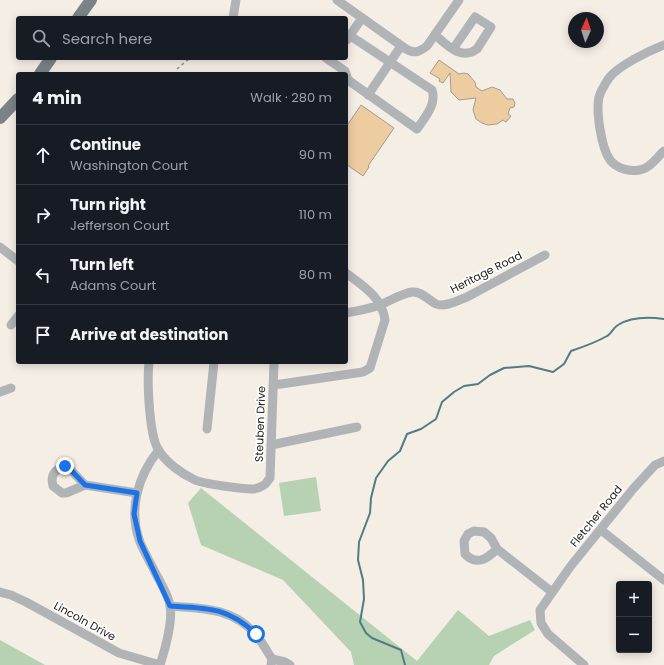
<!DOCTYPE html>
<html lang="en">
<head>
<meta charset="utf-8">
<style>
	body { margin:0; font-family:Poppins,sans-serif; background:#20242c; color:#f1f3f6 }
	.controls { position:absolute; right:12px; bottom:12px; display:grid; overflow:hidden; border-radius:4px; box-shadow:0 2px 10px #0003 }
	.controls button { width:36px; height:36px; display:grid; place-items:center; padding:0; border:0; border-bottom:1px solid #363941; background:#171b24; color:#f1f3f6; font:20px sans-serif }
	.compass { position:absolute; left:568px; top:12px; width:36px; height:36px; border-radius:50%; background:#171b24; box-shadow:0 2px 10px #0003; rotate:3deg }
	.stop { position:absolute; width:12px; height:12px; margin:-9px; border:3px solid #1a73e8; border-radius:50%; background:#fff }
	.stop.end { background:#1a73e8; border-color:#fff; box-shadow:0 1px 4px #0008 }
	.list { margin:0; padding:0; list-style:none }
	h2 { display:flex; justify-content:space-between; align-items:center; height:52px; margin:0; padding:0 16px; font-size:17px }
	h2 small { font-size:13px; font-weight:400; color:#9ea1a6 }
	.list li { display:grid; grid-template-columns:26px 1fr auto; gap:12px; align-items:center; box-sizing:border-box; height:60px; padding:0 16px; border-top:1px solid #363941 }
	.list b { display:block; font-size:15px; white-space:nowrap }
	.list p { margin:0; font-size:13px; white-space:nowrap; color:#9ea1a6 }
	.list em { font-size:13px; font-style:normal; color:#9ea1a6 }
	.icon { flex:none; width:22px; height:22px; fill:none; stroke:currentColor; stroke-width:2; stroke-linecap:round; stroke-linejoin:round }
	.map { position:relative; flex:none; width:664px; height:665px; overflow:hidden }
	.search { position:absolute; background:#171b24; box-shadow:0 2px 10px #0003; left:16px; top:16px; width:332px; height:44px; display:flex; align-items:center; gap:10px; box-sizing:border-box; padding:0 14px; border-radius:4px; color:#9ea1a6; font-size:15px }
	.panel { position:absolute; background:#171b24; box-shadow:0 2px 10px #0003; left:16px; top:72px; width:332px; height:292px; border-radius:4px }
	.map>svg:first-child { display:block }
</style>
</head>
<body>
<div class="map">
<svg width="664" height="665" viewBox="0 0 664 665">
	<rect width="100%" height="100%" fill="#f4eee5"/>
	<g fill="#b6d2b2">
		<polygon points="316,477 321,511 284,516 279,483"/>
		<polygon points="201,488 417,661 458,610 489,636 530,620 535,630 494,656 489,665 354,665 351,652 283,580 201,545 188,503"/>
		<polygon points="0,640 45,665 0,665"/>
	</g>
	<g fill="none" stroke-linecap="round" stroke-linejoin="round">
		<path stroke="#507c86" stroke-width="2" d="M405,665L401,650L372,638L366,633L360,622L364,599L363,580L358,560L359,542L370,513L371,498L376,478L388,461L400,451L407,434L421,429L436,419L442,402L454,392L464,386L478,384L490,375L504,368L529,366L553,372L564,364L571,351C583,347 595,343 607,336C611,334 613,328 618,325C631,317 649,317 664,319"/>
	</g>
	<g fill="#edcda0" stroke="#a29c94">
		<polygon points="439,60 459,74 464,73 468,74 475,82 476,87 482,91 492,87 500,90 507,99 513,99 515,103 514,107 510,108 508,114 511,116 506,122 503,120 497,124 488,125 482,123 476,119 473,110 476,98 459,100 451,92 450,73 443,83 439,81 440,79 430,73"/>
		<polygon points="361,105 394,128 368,166 369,167 363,176 346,164 346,127"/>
	</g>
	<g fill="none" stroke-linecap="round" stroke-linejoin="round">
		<polyline stroke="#98948d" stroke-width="1.5" stroke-dasharray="3 3" stroke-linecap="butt" points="177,69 190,58"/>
		<g stroke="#b0b4b7" stroke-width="9">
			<path d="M337,0L406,49C415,54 419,52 427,46L459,0"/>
			<polyline points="233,18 236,0"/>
			<path d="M435,35C447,45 461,61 477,49L491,27L475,17L453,49"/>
			<polyline points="347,40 362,18"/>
			<path d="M664,45C649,51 619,65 609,78C605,84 601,90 599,97C596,112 601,147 610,160C617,169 632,173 643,169C652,166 657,157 664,151"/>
			<path d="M326,58L345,71L348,80L417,129C425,117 437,104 432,90L349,35"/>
			<polyline points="368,95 401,46"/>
			<polyline points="0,247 18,261"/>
			<path d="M346,313C357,311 369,309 380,305C390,301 400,294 412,292C422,291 428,300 436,304C445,308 459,300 467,297L545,255"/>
			<polyline points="11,325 18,316"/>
			<path d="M149,362C147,381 149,434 158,449C165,462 182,474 195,480C204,484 242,489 252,489C255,489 261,487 264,485C266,484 268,480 270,478L274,362"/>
			<path d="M274,385L363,372L370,368L385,320C382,297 363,286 346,273"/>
			<polyline points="0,392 11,388"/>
			<polyline points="207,429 214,362"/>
			<polyline points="271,445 357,427"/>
			<path d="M158,451C138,476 128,510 140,542C144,552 150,562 155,572C160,582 168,594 170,605C173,621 165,650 160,665"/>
			<path d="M65,467L69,468L85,485L66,493H62L53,486C50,475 55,469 65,467Z"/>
			<polyline points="85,485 137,493"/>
			<polyline points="601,530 664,580"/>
			<path d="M497,549C487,559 477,566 465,554L464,541L468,534L474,531L484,532L491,538L497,549L552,592"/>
			<polyline points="0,592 11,595 26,602 119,653 160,665"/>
			<path d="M170,606C202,608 234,608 256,635C262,642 267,651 272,659"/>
			<polyline points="271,665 272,659 285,662 290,665"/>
			<polyline points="584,665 548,634 541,623 540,610 570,567 633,489 655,465 664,461"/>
		</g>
		<g stroke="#7b8387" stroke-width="12">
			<polyline points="78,18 91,0"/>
			<polyline points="40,74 51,58"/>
			<polyline points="0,118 18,99"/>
		</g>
	</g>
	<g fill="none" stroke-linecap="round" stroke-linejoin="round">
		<path stroke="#1a73e8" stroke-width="5" d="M65,466L69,468L85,485L137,493L134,514L140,541L170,606C206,608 228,607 256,634"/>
	</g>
	<g text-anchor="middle" stroke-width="3.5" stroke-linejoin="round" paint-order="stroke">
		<g font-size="11" fill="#22201d" stroke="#fff">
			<text transform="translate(486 272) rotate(-27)" y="4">Heritage Road</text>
			<text transform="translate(260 424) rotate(-88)" y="4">Steuben Drive</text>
			<text transform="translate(596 516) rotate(-51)" y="4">Fletcher Road</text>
			<text transform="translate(85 621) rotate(29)" y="4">Lincoln Drive</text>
		</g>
	</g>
</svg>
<div class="controls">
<button>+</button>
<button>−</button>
</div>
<svg class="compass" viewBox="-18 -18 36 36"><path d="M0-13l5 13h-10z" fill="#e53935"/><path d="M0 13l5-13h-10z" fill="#9ea1a6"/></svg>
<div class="stop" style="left:256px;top:634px"></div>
<div class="stop end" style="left:65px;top:466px"></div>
<div class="search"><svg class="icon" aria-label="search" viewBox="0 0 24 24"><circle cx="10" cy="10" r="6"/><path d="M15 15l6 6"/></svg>Search here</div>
<section class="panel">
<h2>4 min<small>Walk · 280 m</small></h2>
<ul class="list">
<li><svg class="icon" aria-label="ahead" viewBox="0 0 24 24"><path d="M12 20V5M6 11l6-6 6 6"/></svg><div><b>Continue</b><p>Washington Court</p></div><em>90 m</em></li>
<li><svg class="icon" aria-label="right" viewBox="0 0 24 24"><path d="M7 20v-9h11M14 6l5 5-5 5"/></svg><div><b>Turn right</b><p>Jefferson Court</p></div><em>110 m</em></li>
<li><svg class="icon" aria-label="left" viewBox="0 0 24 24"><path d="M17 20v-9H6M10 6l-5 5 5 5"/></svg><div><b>Turn left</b><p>Adams Court</p></div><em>80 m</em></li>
<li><svg class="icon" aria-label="arrive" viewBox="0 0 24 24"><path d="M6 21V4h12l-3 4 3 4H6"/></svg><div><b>Arrive at destination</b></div></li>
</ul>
</section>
</div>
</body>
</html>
